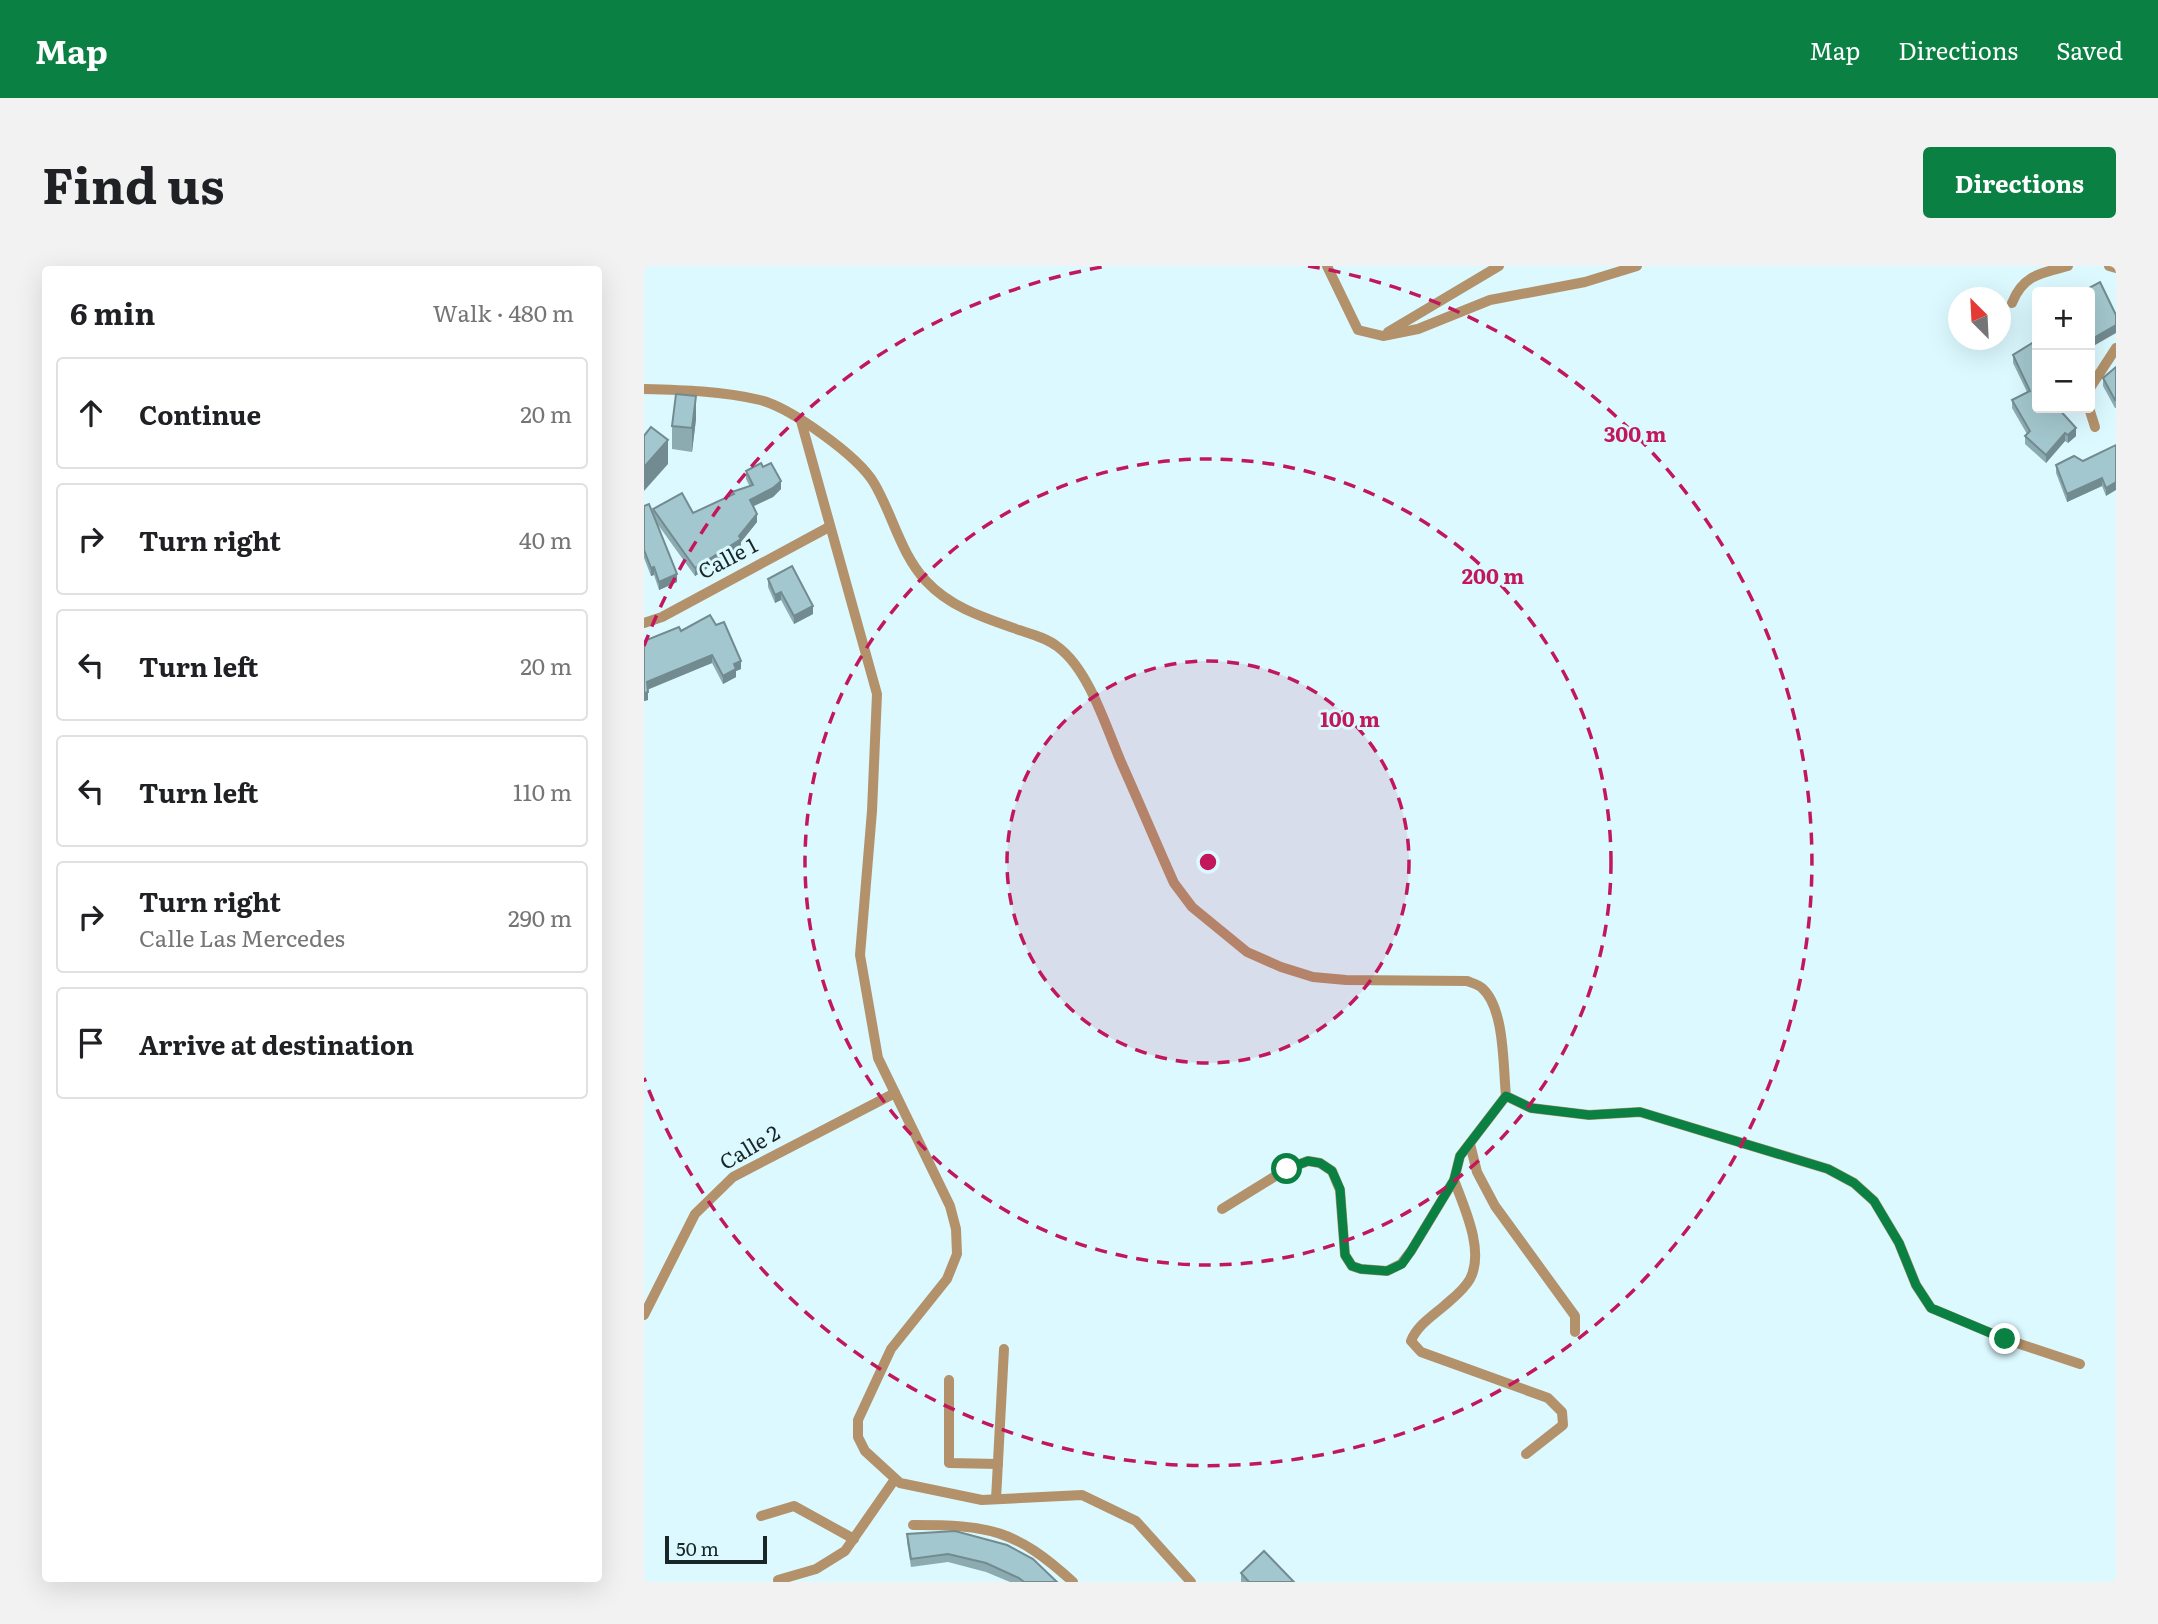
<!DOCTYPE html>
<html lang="en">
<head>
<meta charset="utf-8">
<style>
	body { margin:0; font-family:Literata,serif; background:#f2f2f2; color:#202124 }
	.controls { position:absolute; right:21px; top:21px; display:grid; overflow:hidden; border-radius:7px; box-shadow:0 7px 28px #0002 }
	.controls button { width:63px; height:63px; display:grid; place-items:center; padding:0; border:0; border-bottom:2px solid #e0e0e0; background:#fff; color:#202124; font:35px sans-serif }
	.compass { position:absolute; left:1304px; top:21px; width:63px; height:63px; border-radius:50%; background:#fff; box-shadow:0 7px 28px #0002; rotate:336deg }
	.scale { position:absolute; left:21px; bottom:18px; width:102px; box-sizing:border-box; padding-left:7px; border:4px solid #182628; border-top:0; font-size:19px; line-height:24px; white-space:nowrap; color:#182628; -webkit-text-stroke:5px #dbf9ff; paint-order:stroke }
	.stop { position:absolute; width:21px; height:21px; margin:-16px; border:5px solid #0b8043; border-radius:50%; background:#fff }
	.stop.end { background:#0b8043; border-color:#fff; box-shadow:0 2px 7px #0008 }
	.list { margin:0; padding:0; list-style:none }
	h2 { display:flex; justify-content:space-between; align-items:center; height:91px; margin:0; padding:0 28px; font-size:30px }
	h2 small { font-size:23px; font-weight:400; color:#757577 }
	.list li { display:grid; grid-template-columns:46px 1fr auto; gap:21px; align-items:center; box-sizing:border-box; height:112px; margin:0 14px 14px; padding:0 14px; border:2px solid #e0e0e0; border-radius:7px }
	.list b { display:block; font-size:26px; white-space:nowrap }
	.list p { margin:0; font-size:23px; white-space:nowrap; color:#757577 }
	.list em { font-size:23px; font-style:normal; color:#757577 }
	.icon { flex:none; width:38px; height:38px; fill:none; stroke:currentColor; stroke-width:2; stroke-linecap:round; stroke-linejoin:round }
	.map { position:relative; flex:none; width:1472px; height:1316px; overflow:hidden; border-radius:7px }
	header { display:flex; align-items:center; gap:42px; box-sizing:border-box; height:98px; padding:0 35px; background:#0b8043; color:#fff }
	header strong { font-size:33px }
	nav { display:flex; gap:38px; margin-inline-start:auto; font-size:24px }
	.intro { display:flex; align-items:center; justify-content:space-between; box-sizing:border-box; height:168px; padding:0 42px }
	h1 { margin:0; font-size:49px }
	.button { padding:18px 32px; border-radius:7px; background:#0b8043; color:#fff; font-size:24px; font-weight:700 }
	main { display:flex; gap:42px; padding:0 42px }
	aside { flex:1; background:#fff; border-radius:7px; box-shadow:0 7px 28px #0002 }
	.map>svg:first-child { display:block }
</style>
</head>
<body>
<header>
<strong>Map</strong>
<nav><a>Map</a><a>Directions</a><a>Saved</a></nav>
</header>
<div class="intro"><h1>Find us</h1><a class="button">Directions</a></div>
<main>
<aside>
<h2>6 min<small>Walk · 480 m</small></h2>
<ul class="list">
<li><svg class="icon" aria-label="ahead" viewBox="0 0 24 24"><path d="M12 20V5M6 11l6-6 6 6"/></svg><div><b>Continue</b></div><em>20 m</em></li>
<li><svg class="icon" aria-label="right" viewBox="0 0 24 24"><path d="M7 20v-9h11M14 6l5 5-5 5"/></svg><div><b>Turn right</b></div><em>40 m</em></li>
<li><svg class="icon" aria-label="left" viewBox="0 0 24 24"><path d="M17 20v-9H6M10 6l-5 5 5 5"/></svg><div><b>Turn left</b></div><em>20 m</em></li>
<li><svg class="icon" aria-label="left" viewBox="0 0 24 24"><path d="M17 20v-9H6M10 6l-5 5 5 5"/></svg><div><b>Turn left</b></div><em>110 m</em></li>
<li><svg class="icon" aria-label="right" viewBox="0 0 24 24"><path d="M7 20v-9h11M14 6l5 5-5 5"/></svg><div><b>Turn right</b><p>Calle Las Mercedes</p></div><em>290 m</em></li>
<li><svg class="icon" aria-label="arrive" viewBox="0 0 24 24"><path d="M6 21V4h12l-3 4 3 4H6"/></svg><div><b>Arrive at destination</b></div></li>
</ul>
</aside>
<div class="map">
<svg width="1472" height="1316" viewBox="0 0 1472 1316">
	<rect width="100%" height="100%" fill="#dbf9ff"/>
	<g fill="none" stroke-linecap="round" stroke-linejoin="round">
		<g stroke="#b3926b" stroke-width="10">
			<polyline points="683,0 714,64 739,70 774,63 846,34 941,16 993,0"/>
			<polyline points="1465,0 1472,2"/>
			<path d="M1368,37C1379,9 1397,7 1424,0"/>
			<polyline points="744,66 855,0"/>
			<polyline points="1446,122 1472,82"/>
			<path d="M0,123C39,124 78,125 116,134C147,142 214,190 230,217C249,249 256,287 282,315C307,342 341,352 375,364C387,368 403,372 414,381C445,404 462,461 477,496C495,536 512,577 530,617L548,641L603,686L637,701L669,711L702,714L823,715C828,717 835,719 838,722C861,742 859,801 862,830L887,842L945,849L996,846L1184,903L1210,917L1230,935L1255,977L1272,1019L1287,1042L1361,1073L1436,1098"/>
			<polyline points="1445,142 1451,161"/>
			<polyline points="157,155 233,428 228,545 216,689 234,792 306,940 312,963 313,988 303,1013 247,1083 214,1154 214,1171 221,1185 256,1217 338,1234 438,1229 492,1255 547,1316"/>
			<polyline points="0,357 18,351 185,261"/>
			<polyline points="826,878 833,906 851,940 931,1050 931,1066"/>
			<path d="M810,914C820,941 841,985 826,1013C820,1024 809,1032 800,1040C787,1051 773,1060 767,1075L777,1086L904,1132L918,1146L919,1159L882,1188"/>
			<polyline points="578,943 643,903 664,895 676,897 688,905 696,924 701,989 708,1000 717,1003 743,1005 757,998 767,985 810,914 816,890 862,830"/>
			<polyline points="0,1049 51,948 89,911 251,827"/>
			<polyline points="305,1114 305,1197 354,1198"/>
			<polyline points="352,1233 360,1083"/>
			<polyline points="117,1250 150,1240 210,1273"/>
			<path d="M269,1259C345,1259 371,1263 429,1316"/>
			<polyline points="134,1314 172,1303 201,1285 251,1213"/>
		</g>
	</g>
	<g fill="#8cabb1">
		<polygon points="1369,89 1393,142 1418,142 1415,143 1432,170 1424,177 1421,175 1402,197 1381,178 1381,170 1383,168 1368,142 1368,134 1383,126 1369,97"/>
		<polygon points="1472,101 1472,142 1471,142 1459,120 1459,112"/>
		<polygon points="52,153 48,186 28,183 28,160"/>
		<polygon points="1472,179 1462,230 1458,220 1423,236 1412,207 1412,199 1439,195"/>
		<polygon points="102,205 137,223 129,231 109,240 113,256 97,276 97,281 51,310 12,256 33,316 15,324 10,309 7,310 0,292 0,240 9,247 9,243 49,247 88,229 88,226 106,221 102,213"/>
		<polygon points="124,313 169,348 150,358 137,334 131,337 124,321"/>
		<polygon points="37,365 97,403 92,405 92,411 79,418 68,397 3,423 4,434 0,435 0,375"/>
		<polygon points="263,1268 413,1316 366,1316 342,1306 304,1296 267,1301 263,1276"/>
		<polygon points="597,1307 650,1316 597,1316"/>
	</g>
	<g fill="#728b90">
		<polygon points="1472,59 1472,67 1446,82 1446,74"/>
		<polygon points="52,130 52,153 48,186 48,162"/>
		<polygon points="1432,162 1432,170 1424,177 1424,169"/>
		<polygon points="1421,167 1421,175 1402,197 1402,189"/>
		<polygon points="24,174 24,198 0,225 0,201"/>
		<polygon points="1458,212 1458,220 1423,236 1423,228"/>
		<polygon points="137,215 137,223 129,231 106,242 106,234"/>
		<polygon points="1472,216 1472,224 1462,230 1462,222"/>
		<polygon points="113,248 113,256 97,276 97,281 51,310 51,302"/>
		<polygon points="10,301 10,309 7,310 7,302"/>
		<polygon points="33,308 33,316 15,324 15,316"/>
		<polygon points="137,326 137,334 131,337 131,329"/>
		<polygon points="169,340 169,348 150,358 150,350"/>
		<polygon points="68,389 68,397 3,424 3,416"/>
		<polygon points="97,395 97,403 92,405 92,411 79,418 79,410 90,398"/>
		<polygon points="4,426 4,434 0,435 0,427"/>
	</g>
	<g fill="#a3c7ce" stroke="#728b90" stroke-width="2">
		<polygon points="1456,16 1472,49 1472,59 1446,74 1446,26 1441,26 1441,24"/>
		<polygon points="1393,74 1393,142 1414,142 1432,162 1424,169 1421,167 1402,189 1381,170 1386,165 1368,134 1386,125 1369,89"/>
		<polygon points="1472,101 1472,134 1471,134 1459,112"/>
		<polygon points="32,128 52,130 48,162 28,160"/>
		<polygon points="7,161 24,174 0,201 0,170"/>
		<polygon points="1472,179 1472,216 1462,222 1458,212 1423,228 1412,199 1430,190 1439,195"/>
		<polygon points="117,197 119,201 127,197 137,215 129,222 106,234 113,248 95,270 97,273 51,302 9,243 38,227 49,247 90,228 88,226 109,219 102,205"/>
		<polygon points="5,238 33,308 15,316 10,301 7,302 0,284 0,240"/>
		<polygon points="148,300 169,340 150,350 137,326 131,329 124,313"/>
		<polygon points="66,349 72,359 80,356 97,395 90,398 92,403 79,410 68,389 3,416 4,426 0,427 0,375 35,361 37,365"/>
		<polygon points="311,1265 363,1279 389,1293 413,1316 380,1316 375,1312 342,1297 304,1288 267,1293 263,1268"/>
		<polygon points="620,1285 650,1316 605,1316 597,1307"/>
	</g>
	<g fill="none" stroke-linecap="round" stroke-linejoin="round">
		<polyline stroke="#0b8043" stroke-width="9" points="643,903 664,895 676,897 688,905 696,923 701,989 708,1000 717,1003 743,1005 758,998 767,985 810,914 816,890 862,830 887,842 945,849 996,846 1184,903 1210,917 1230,935 1255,977 1272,1019 1287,1042 1361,1073"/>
	</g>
	<circle cx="564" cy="596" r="201" fill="#c2185b" fill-opacity=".12"/>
	<g fill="none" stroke="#c2185b" stroke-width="3.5" stroke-dasharray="12 9">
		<circle cx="564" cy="596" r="201"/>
		<circle cx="564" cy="596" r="403"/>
		<path d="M0 380A604 604 0 0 1 464 0M664 0A604 604 0 1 1 0 812"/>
	</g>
	<g text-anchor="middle" stroke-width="6" stroke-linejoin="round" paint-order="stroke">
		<g font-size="21" fill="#182628" stroke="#dbf9ff">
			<text transform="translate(84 293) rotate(-28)" y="7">Calle 1</text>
			<text transform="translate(106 882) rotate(-31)" y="7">Calle 2</text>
		</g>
	</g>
	<circle cx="564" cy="596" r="10" fill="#c2185b" stroke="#dbf9ff" stroke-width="3.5"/>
	<g font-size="21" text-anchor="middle" font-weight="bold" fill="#c2185b" stroke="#dbf9ff" stroke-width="6" stroke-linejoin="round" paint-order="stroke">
		<text x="991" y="176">300 m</text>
		<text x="849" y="318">200 m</text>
		<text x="706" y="461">100 m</text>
	</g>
</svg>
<div class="controls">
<button>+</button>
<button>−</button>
</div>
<svg class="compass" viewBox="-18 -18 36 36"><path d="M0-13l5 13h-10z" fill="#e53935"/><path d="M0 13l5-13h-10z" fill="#757577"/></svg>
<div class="scale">50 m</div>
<div class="stop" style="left:643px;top:903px"></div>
<div class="stop end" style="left:1361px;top:1073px"></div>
</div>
</main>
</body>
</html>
